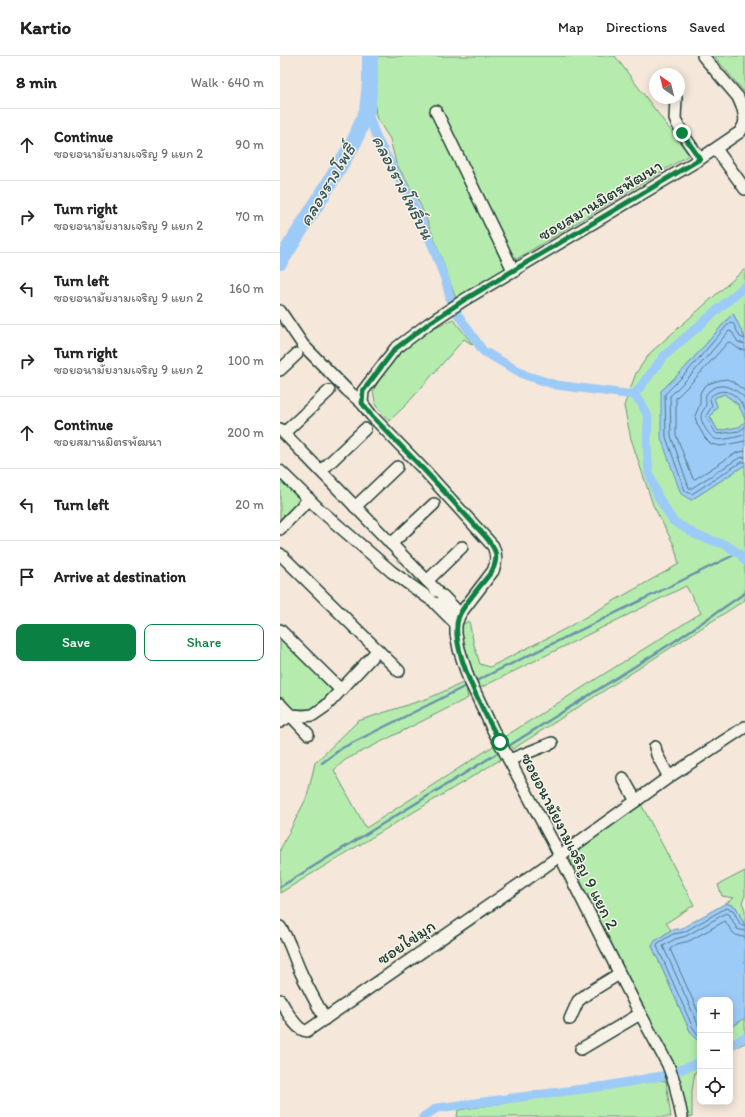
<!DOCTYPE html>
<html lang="en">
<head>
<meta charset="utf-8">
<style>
	body { margin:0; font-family:Itim,"Playpen Sans Thai",sans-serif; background:#f2f2f2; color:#222 }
	.controls { position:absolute; right:12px; bottom:12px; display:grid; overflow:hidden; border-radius:8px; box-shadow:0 2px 10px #0003 }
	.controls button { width:36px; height:36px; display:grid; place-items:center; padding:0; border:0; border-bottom:1px solid #e0e0e0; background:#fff; color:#222; font:20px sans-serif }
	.compass { position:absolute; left:369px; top:12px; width:36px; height:36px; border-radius:50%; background:#fff; box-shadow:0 2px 10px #0003; rotate:325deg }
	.stop { position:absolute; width:12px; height:12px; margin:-9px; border:3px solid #0b8043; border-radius:50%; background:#fff }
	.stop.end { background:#0b8043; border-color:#fff; box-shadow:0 1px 4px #0008 }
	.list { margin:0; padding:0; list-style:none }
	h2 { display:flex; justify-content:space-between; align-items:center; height:52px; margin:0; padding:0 16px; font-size:17px }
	h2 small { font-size:13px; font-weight:400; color:#767676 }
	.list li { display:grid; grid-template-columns:26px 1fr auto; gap:12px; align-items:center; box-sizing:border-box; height:72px; padding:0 16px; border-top:1px solid #e0e0e0 }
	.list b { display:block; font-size:15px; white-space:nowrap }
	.list p { margin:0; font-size:13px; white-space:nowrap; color:#767676 }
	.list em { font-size:13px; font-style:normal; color:#767676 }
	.actions { display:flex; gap:8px; padding:12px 16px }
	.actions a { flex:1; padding:9px 0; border:1px solid #0b8043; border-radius:8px; text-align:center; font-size:14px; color:#0b8043 }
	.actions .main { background:#0b8043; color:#fff }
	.icon { flex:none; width:22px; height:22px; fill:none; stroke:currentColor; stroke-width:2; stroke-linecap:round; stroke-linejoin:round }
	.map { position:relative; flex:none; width:465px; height:1061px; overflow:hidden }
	header { display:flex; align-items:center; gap:24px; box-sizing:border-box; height:56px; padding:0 20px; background:#fff; border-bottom:1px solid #e0e0e0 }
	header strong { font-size:19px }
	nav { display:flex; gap:22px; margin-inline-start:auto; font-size:14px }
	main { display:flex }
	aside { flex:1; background:#fff }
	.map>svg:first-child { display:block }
</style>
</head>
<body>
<header>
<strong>Kartio</strong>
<nav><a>Map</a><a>Directions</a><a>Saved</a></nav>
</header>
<main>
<aside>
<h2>8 min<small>Walk · 640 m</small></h2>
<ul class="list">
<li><svg class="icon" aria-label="ahead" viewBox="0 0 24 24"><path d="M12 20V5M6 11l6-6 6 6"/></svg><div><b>Continue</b><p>ซอยอนามัยงามเจริญ 9 แยก 2</p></div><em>90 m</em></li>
<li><svg class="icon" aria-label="right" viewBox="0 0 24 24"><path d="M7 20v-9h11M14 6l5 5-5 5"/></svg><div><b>Turn right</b><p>ซอยอนามัยงามเจริญ 9 แยก 2</p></div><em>70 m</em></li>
<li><svg class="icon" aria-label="left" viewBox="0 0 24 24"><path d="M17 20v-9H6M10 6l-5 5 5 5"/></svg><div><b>Turn left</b><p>ซอยอนามัยงามเจริญ 9 แยก 2</p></div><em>160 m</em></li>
<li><svg class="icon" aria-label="right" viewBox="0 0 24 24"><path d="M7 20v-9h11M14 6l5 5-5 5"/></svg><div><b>Turn right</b><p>ซอยอนามัยงามเจริญ 9 แยก 2</p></div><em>100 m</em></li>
<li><svg class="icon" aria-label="ahead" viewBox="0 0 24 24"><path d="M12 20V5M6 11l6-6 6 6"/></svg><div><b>Continue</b><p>ซอยสมานมิตรพัฒนา</p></div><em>200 m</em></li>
<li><svg class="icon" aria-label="left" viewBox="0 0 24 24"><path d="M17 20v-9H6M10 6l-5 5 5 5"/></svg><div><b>Turn left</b></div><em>20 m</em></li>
<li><svg class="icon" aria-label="arrive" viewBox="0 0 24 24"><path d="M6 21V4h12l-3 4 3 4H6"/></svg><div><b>Arrive at destination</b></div></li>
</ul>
<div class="actions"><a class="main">Save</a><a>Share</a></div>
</aside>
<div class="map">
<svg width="465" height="1061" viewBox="0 0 465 1061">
	<rect width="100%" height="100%" fill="#f5e7da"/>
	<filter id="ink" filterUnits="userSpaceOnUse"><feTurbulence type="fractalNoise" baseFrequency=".025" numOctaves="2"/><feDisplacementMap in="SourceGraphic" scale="8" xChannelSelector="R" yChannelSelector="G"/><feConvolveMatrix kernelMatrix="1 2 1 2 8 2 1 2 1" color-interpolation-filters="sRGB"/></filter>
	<g filter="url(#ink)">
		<g fill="#b5ecae" stroke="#6a9471">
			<polygon points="93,0 335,0 409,99 235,204 222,181 160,49 152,56 226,212 176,243 156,187 140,148 116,107 110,83 96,61 94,36"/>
			<polygon points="434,0 465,0 465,37"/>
			<polygon points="465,213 465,283 453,257 405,312 381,335 411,444 465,409 465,544 233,693 224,681 421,557 406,530 202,631 197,631 181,585 183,568 189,565 194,589 200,608 210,611 281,575 399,508 394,489 373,449 351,383 344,350 356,317 370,297"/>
			<polygon points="173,263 193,289 184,283 126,349 109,365 96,350 93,335 109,307 149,274"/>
			<path d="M444,338C454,345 465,353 465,366L459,371L438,375L430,360L437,350L434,342Z"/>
			<polygon points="0,421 21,442 0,464"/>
			<polygon points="0,580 55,634 31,653 17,653 8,651 0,643"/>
			<polygon points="185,626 188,642 65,704 54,714 86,772 215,689 223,702 0,837 0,794 27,741 35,707 78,665 149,642"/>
			<polygon points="361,748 414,849 386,867 391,874 375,885 372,890 410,975 416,983 420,986 420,1012 415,1016 412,1035 412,1061 403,1061 400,1028 393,1008 331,887 288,799 292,794"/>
			<polygon points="465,815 465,840 462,846 465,854 465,870 456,851 446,847 454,842 442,840 438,829"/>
			<polygon points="465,962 465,987 450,994 450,972"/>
			<polygon points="376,1024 386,1025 391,1061 177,1061 178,1054"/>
		</g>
		<g fill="#9dcbf8" stroke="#6b92aa">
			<polygon points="453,257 465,283 465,363 458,348 444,338 434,342 437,350 430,361 438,375 459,371 465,366 465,409 411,444 401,438 381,382 381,335 405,312"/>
			<polygon points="446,847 456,851 465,870 465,962 450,972 450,944 420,944 420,986 416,983 410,975 372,890 375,885 391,874 402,872"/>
		</g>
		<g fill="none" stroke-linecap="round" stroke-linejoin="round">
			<g stroke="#517682" stroke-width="1">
				<polyline points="465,283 460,281 453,267 450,266 408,315 385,338 386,381 405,435 412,438 461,406 465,406"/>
				<polyline points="465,288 458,286 452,276 449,275 412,318 390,340 391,380 409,432 412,432 459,402 465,401"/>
				<path d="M465,294C456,294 454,287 448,286L416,322L396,342V379L413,423H415L456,397L465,395"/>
				<polyline points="465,335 453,326 447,323 440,324 428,328 423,332 420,337 420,348 415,360 417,368 425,382 431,388 441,390 465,385"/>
				<path d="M465,342C457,335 448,327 436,331C431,333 428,335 426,339C425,343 426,344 426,348C426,353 420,356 421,362C422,368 429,380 435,383C440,385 460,381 465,378"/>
				<path d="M465,353C458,339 445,329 431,340L430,343L432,350L426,360L435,376L437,378L459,375L465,371"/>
				<path d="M420,960L390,893L397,888L409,885L445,865L446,866C451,875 454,881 465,881"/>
				<polyline points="420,973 383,890 395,883 406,880 446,857 449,858 457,873 465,875"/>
				<polyline points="420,981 413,972 377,890 378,887 393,878 404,876 446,852 453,854 460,868 465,870"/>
			</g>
			<g stroke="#6b92aa" stroke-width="2.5">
				<polyline points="198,624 458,497"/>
				<polyline points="227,691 395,585 465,537"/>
				<polyline points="42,707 62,692 184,631"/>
				<polyline points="0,831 221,695"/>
			</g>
			<g stroke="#9dcbf8" stroke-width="9">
				<polyline points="87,55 97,83 135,151 153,191 166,226 172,250 203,295 245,319 276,329 354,339 362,348 368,361 367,390 369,417 378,441 393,465 416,479 446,489 461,499 465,505"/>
				<polyline points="354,339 384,300 465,230"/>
				<polyline points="450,990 465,981"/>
				<polyline points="143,1061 157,1052 326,1030 387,1019 420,1006"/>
			</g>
			<polyline stroke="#9dcbf8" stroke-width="16" points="0,206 44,136 74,86 87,55 90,27 90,0"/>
			<g stroke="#1f3d34" stroke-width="14">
				<g id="minor">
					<polyline points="423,0 458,41 463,53 465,63"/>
					<polyline points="396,42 395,63 402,77 420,103"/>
					<polyline points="156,55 234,216"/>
					<polyline points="436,93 465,133"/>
					<polyline points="0,255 23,289 67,334 82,347"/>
					<polyline points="0,314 17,298"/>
					<polyline points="0,373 157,535"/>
					<polyline points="4,377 49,335"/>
					<polyline points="0,415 39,453 112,516 150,543"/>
					<polyline points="41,415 85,373"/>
					<polyline points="75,451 117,411"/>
					<polyline points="0,473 29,443"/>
					<polyline points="111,488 154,448"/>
					<polyline points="0,498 119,615"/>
					<polyline points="147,525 182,491"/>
					<polyline points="163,540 180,558"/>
					<polyline points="155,547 176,568"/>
					<polyline points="0,574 61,634"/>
					<polyline points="0,648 28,678"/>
					<polyline points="0,666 11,659 23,660 33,659 46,650 98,594"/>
					<polyline points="375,691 377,699 389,721"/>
					<polyline points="229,704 272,687"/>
					<polyline points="343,722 356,745"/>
					<path d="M0,871C11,886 14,903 22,919C29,934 37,948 45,963"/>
					<path d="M0,944C6,953 16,975 27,975L253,819L389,721L465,671"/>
					<polyline points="290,963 298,945 308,937 339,918"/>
					<polyline points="301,993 360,958"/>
					<path d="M402,1061L395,1028L388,1009L355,948L274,788L213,674L188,621L179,593L176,578V568L180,558L213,515C217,506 217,499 213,490L146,416L91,359L82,347L83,335L115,293L148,268L184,244L420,103L460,76L464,69L465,63"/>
				</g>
			</g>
			<use href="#minor" stroke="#f7f3e8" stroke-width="11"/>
		</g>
	</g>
	<g fill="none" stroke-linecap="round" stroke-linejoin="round" filter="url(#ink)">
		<path stroke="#0b8043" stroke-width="5" d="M220,686C205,658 167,590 179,560C184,548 204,526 212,515C220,499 215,492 204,479L146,416L91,359L82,347L83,335L115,293L148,268L184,244L420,103L402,77"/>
	</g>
	<g text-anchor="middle" stroke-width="3" stroke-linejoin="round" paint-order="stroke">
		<g font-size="17" fill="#1f3d34" stroke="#f7f3e8">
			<text transform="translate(320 144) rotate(-31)" y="6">ซอยสมานมิตรพัฒนา</text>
			<text transform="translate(290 785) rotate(63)" y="6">ซอยอนามัยงามเจริญ 9 แยก 2</text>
			<text transform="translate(126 886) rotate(-34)" y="6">ซอยไข่มุก</text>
		</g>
		<g font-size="18" font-style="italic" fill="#38595b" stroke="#f7f3e8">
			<text transform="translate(47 129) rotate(-59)" y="6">คลองรางโพธิ์</text>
			<text transform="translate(123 131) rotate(63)" y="6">คลองรางโพธิ์บน</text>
		</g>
	</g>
</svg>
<div class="controls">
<button>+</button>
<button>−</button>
<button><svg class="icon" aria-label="locate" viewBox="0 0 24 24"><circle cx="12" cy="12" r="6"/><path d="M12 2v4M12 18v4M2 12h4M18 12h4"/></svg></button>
</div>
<svg class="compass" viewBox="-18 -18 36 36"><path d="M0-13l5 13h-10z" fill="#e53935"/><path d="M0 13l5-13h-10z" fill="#767676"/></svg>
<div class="stop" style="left:220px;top:686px"></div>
<div class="stop end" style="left:402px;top:77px"></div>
</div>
</main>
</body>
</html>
